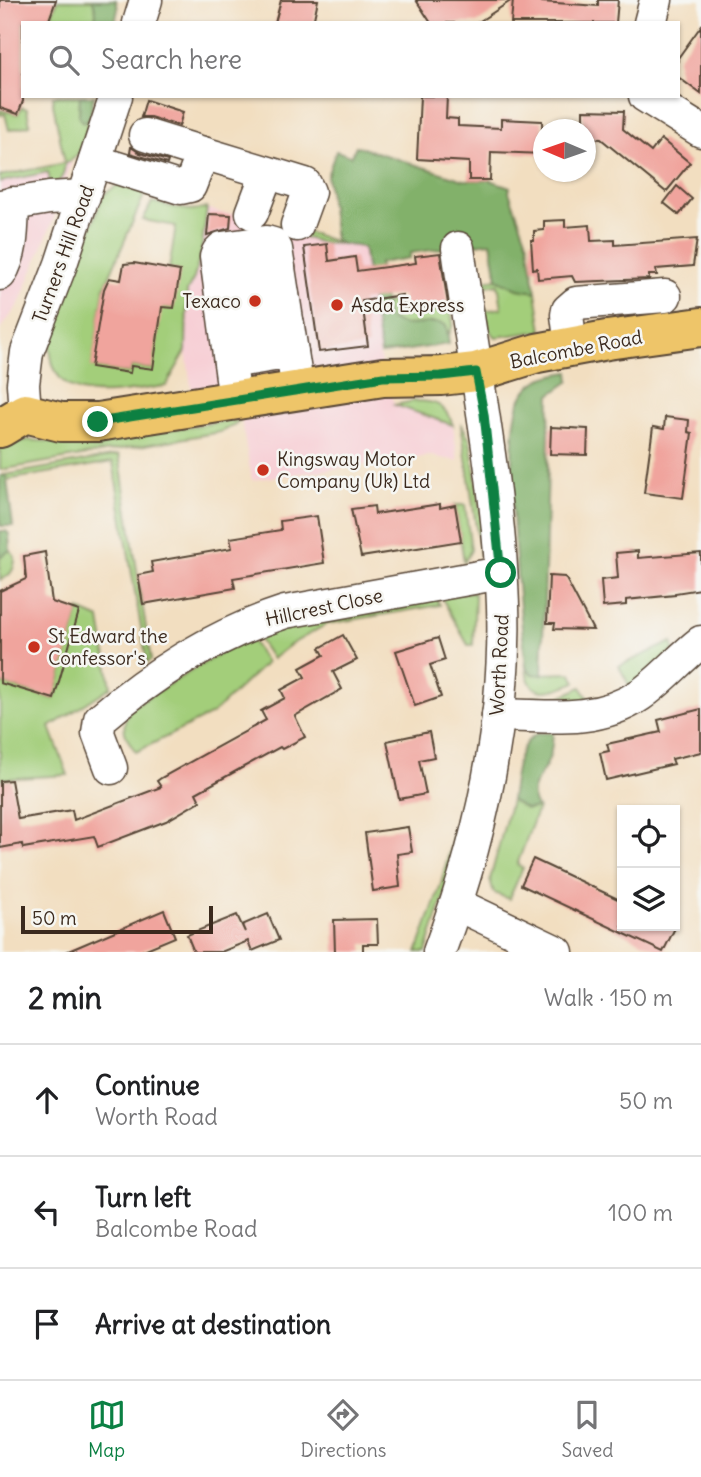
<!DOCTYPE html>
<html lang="en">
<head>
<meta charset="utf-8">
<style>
	body { margin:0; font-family:Delius,sans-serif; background:#f2f2f2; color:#202124 }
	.controls { position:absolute; right:21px; bottom:21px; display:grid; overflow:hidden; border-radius:0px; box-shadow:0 2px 5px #0004 }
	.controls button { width:63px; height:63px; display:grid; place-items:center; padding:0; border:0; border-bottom:2px solid #e0e0e0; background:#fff; color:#202124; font:35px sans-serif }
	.compass { position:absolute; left:533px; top:119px; width:63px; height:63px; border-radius:50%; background:#fff; box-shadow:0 2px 5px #0004; rotate:272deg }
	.scale { position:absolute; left:21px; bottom:18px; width:192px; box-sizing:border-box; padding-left:7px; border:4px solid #3b2a1e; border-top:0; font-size:19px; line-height:24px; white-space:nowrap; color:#3b2a1e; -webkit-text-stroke:5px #f6f6f2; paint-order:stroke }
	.stop { position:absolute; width:21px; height:21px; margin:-16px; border:5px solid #0b8043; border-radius:50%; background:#fff }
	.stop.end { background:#0b8043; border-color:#fff; box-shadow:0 2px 7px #0008 }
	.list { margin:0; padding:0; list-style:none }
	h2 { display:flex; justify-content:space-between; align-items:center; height:91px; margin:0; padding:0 28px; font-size:30px }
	h2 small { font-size:23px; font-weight:400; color:#757577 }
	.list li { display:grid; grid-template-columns:46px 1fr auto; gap:21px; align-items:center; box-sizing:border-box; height:112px; padding:0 28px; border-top:2px solid #e0e0e0 }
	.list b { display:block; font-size:26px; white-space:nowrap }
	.list p { margin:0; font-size:23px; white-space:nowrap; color:#757577 }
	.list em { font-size:23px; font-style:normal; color:#757577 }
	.icon { flex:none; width:38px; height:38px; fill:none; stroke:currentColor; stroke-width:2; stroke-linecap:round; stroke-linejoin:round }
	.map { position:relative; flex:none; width:701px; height:952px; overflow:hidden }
	.search { position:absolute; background:#fff; box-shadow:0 2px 5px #0004; left:21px; right:21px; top:21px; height:77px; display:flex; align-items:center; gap:18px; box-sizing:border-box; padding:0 24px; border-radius:0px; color:#757577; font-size:26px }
	.sheet { height:427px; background:#fff }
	nav { display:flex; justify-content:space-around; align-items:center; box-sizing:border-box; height:98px; border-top:2px solid #e0e0e0; background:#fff; font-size:19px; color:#757577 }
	nav a { display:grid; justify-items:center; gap:4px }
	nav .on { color:#0b8043 }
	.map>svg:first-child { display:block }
</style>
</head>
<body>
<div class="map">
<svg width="701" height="952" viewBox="0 0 701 952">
	<rect width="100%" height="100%" fill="#f6f6f2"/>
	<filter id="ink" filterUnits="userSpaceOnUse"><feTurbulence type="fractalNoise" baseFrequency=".0143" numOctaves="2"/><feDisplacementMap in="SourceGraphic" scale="14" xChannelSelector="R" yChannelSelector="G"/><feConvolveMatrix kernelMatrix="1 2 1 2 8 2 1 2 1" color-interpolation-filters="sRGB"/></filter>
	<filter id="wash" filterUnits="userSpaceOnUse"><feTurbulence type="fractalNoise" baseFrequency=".00686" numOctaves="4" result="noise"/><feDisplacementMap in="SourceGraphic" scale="28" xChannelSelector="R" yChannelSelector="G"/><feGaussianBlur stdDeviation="1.57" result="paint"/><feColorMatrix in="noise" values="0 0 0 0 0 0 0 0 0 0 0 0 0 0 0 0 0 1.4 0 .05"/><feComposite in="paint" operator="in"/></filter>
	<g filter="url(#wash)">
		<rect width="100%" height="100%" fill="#f2dec0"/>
		<g fill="#f7cfd5">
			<polygon points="72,161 54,218 19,304 0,330 0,176"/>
			<polygon points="207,208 221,213 235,214 318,242 363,246 383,377 395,405 453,425 458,461 430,456 252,480 241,419 194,408 186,351 187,291 194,278 201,253"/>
		</g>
		<g fill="#a3ce7a" stroke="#6f7c4c" stroke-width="2">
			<polygon points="58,0 93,0 96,12 95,23 48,23"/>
			<path d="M53,96H80L79,116L85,122L90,116C85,132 84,158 65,163C64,175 62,181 51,186L48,172L0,182V176L65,163L53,104Z"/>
			<polygon points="21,107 27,109 30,125 9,130 5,114 0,115 0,110 18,114"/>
			<path d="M118,185L145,193L104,289L92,367L130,373L131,366L152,369L159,326L151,305L173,308L179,271L169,269L176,226L143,220L152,202C170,206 188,213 207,208L201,253L194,278L187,291L186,351L166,386C119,391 51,413 50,344L103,195Z"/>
			<polygon points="290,197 295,198 286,225 342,244 318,242 279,228"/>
			<polygon points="497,279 518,289 536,292 542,331 496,337 489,330 488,320 479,320 478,312 502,308 498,284 475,288 474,282"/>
			<path d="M399,301L402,316L451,309L453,324L449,335L446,325C425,326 404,330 387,317L385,303Z"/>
			<path d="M414,401C436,401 445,404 453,425L395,405Z"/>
			<polygon points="241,419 231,427 220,432 0,470 0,448 27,440 74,443"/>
			<polygon points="461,423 470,440 485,542 481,561"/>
			<polygon points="119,455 151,660 147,663 113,462 7,480 5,475"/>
			<polygon points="455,505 465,505 471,550 464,562"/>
			<path d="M10,550L15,557C15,569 11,576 0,580V557Z"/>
			<polygon points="473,592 475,596 473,645 468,645 439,593"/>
			<polygon points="433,594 440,605 327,624 290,645 272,659 255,634"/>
			<polygon points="79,610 100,619 111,687 50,727 68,775 0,779 0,683 54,699"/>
			<path d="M249,636L266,663L212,714L136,752C124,736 120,727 130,708Z"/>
			<polygon points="672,642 674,650 631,689 619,666"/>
			<path d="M526,667L532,674L571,673L576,682C552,691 529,702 526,667Z"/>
			<polygon points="581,687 592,704 532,702 532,696 560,697"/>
			<polygon points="511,800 526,809 538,808 517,865 523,868 509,899 494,893 490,880"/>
			<polygon points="460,807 467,823 426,952 417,952 441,884"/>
		</g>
		<g fill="#82b16a" stroke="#5e6e44" stroke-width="2">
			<polygon points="93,0 116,0 118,9 115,23 95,23 96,12"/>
			<polygon points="80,96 94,96 90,116 85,122 82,121 79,116"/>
			<path d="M356,146L464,180H490L510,187L509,192L528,244L536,292L518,289L497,279L491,242L410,253V258L379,263L387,317C410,334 424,317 446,325L449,344L381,354L363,247L342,244L335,240L327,176L336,151L351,156Z"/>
			<path d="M569,372L570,381L550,395L542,675L532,674L526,667C521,615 499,433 523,395C533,378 551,375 569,372Z"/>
			<polygon points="5,475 7,480 13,526 0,526 0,476"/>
			<polygon points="0,531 6,531 9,534 10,550 0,557"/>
			<path d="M538,733H553C552,742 552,753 548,761C541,778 524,789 538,808L526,809L511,800C515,777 515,745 538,733Z"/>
		</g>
		<g id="blocks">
			<g fill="#f0a49d">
				<polygon points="0,0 56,0 48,23 23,23 23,101 18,114 0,108"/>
				<polygon points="281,0 318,0 313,23 275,23"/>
				<polygon points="416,0 512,0 477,23 431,23"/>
				<polygon points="513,0 542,0 542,2 598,6 598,0 618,0 616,23 511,23"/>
				<polygon points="701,26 701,94 678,77 678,58"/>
				<polygon points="420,96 447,96 446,118 458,119 458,126 501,128 501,119 542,121 543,154 491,152 490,180 469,180 469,162 417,159"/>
				<polygon points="146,100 183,112 179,126 150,117 141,117"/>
				<polygon points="583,110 624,111 623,129 651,152 661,139 690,163 666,192 601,139 585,138 585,130 583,130"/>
				<polygon points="131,147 140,153 168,161 167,164 130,153"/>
				<polygon points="677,186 692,199 679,215 664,203"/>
				<polygon points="209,214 231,215 230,228 207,235"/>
				<polygon points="565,220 565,227 590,225 591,241 615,240 615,245 697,239 693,266 656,269 657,275 649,275 649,279 575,282 572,276 538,279 537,268 533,269 531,240 534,240 534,231 544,230 544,221"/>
				<polygon points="327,244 329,261 355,257 357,271 416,263 415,256 440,253 448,304 404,310 402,295 362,301 368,346 319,352 304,247"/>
				<polygon points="134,263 180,271 174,308 162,307 153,369 131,366 130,373 91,367 104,289 109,278 121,280 124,264"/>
				<polygon points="665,417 689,420 688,432 692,433 683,498 644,493 653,427 664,429"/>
				<polygon points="551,427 588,429 587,455 550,454"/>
				<polygon points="440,504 440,508 455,505 461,541 361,557 351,509 374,506 375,514"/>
				<polygon points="317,516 324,563 233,578 235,588 143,604 138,575 153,572 151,562 232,548 230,538 281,530 280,521"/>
				<polygon points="638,551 638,558 701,553 701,589 675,593 675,595 626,600 626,605 603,607 601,580 618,578 616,553"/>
				<polygon points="45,552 52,602 79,611 54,699 0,683 0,591 26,579 24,556"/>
				<polygon points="549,576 565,577 593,630 554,629 555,623 547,623"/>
				<polygon points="343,635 357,660 333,672 342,689 295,716 305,737 282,749 280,747 196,793 200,801 166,821 98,847 94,836 23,848 22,844 0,848 0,781 11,780 18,819 72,810 74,820 161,787 157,781 161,778 266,720 261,711 285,698 281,690 305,677 300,668 324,655 320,648"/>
				<polygon points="438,638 445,660 430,665 441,697 415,706 396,651"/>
				<polygon points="701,709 701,752 672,759 674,764 606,780 600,753 609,751 607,744 661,732 658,720"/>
				<polygon points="429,732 434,757 419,760 426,794 399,799 387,741"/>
				<polygon points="408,827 412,852 397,854 400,887 373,891 365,833"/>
				<polygon points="533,859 622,901 622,926 676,926 663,952 521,885"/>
				<polygon points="164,910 175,937 139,952 66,952"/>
				<polygon points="268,914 279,940 252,951 248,941 221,952 194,952 187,935 237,915 245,932 242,925"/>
				<polygon points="377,919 378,944 363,944 363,952 335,952 334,920"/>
			</g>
		</g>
	</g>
	<g filter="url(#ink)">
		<use href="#blocks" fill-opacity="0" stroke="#564536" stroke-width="2"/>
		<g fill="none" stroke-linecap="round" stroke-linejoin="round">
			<g stroke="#564536" stroke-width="35">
				<g id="minor">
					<polyline points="139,23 146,0"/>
					<polyline points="650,23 656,0"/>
					<polyline points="645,96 701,131"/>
					<polyline points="145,135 203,153"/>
					<polyline points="95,161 181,188 190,186 203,153 305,184 309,192 297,225"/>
					<polyline points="0,206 49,198 84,196"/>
					<polyline points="252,213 267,173"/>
					<path d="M0,274C13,253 12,228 13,203"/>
					<polyline points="219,276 279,267"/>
					<polyline points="223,305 283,296"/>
					<polyline points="227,334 288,324"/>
					<polyline points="571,346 567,315 568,310 576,303 665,296"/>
					<polyline points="230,362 292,352"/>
					<polyline points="235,401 216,257 218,252 222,248 266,242 273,244 276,249 298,391"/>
					<polyline points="25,413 23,384 27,352 61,264 116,96"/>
					<path d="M498,715C545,716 598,724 640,695C662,680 680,658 701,642"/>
					<path d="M111,768L98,733L100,719C154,673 217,634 285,612L501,573"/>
					<polyline points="456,904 557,952"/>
					<path d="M439,952C480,842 507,723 503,605C499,485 474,367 458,248"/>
				</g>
			</g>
			<g stroke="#564536" stroke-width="42">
				<polyline id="major" points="0,428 25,413 61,422 98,422 383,377 441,376 476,372 537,353 607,340 701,327"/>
			</g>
			<use href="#minor" stroke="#fff" stroke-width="32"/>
			<use href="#major" stroke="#eec569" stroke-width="38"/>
		</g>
	</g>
	<g fill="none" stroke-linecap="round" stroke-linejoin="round" filter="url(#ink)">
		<polyline stroke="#0b8043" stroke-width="9" points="98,422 383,377 441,376 476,372 484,414 501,573"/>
	</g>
	<g fill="#c8321e" stroke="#f6f6f2" stroke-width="2.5">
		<circle cx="255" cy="301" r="7"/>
		<circle cx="337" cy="305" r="7"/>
		<circle cx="263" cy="470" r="7"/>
		<circle cx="34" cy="647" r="7"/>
	</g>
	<g text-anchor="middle" stroke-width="5" stroke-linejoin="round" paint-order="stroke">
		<g font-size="19" fill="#3b2a1e" stroke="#f6f6f2">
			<text transform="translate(63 254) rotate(-70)" y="7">Turners Hill Road</text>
			<text transform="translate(576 349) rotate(-11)" y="7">Balcombe Road</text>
			<text transform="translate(324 607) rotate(-12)" y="7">Hillcrest Close</text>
			<text transform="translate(499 665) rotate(-87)" y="7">Worth Road</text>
		</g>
		<g font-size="19" fill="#3b2a1e" stroke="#f6f6f2" text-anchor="start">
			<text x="241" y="308" text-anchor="end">Texaco</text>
			<text x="351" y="312">Asda Express</text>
			<text x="277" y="466">Kingsway Motor<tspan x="277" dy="22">Company (Uk) Ltd</tspan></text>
			<text x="48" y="643">St Edward the<tspan x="48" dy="22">Confessor's</tspan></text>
		</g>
	</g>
</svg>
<div class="controls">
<button><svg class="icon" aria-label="locate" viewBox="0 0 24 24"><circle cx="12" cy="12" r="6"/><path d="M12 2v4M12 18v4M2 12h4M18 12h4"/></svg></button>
<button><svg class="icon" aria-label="layers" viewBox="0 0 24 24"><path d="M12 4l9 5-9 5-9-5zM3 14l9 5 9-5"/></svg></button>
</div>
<svg class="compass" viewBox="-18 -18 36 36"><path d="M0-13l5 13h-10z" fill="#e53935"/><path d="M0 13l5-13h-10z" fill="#757577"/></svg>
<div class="scale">50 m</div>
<div class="stop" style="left:501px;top:573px"></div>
<div class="stop end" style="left:98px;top:422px"></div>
<div class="search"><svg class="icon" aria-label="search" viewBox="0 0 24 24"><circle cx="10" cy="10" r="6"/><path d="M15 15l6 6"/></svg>Search here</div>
</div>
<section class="sheet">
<h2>2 min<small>Walk · 150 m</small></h2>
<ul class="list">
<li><svg class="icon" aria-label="ahead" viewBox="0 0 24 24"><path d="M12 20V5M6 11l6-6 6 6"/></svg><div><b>Continue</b><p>Worth Road</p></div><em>50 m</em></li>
<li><svg class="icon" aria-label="left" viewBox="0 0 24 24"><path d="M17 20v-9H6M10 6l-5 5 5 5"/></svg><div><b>Turn left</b><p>Balcombe Road</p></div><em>100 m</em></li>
<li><svg class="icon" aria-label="arrive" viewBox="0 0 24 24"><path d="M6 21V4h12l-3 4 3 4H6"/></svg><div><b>Arrive at destination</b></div></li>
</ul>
</section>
<nav>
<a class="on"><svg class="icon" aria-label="map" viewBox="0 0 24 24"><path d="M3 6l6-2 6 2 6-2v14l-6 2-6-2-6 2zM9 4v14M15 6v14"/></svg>Map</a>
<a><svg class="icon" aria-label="directions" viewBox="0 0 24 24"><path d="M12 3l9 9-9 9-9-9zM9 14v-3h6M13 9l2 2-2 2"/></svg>Directions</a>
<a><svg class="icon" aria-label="saved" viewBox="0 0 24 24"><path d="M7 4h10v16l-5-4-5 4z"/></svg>Saved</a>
</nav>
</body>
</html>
